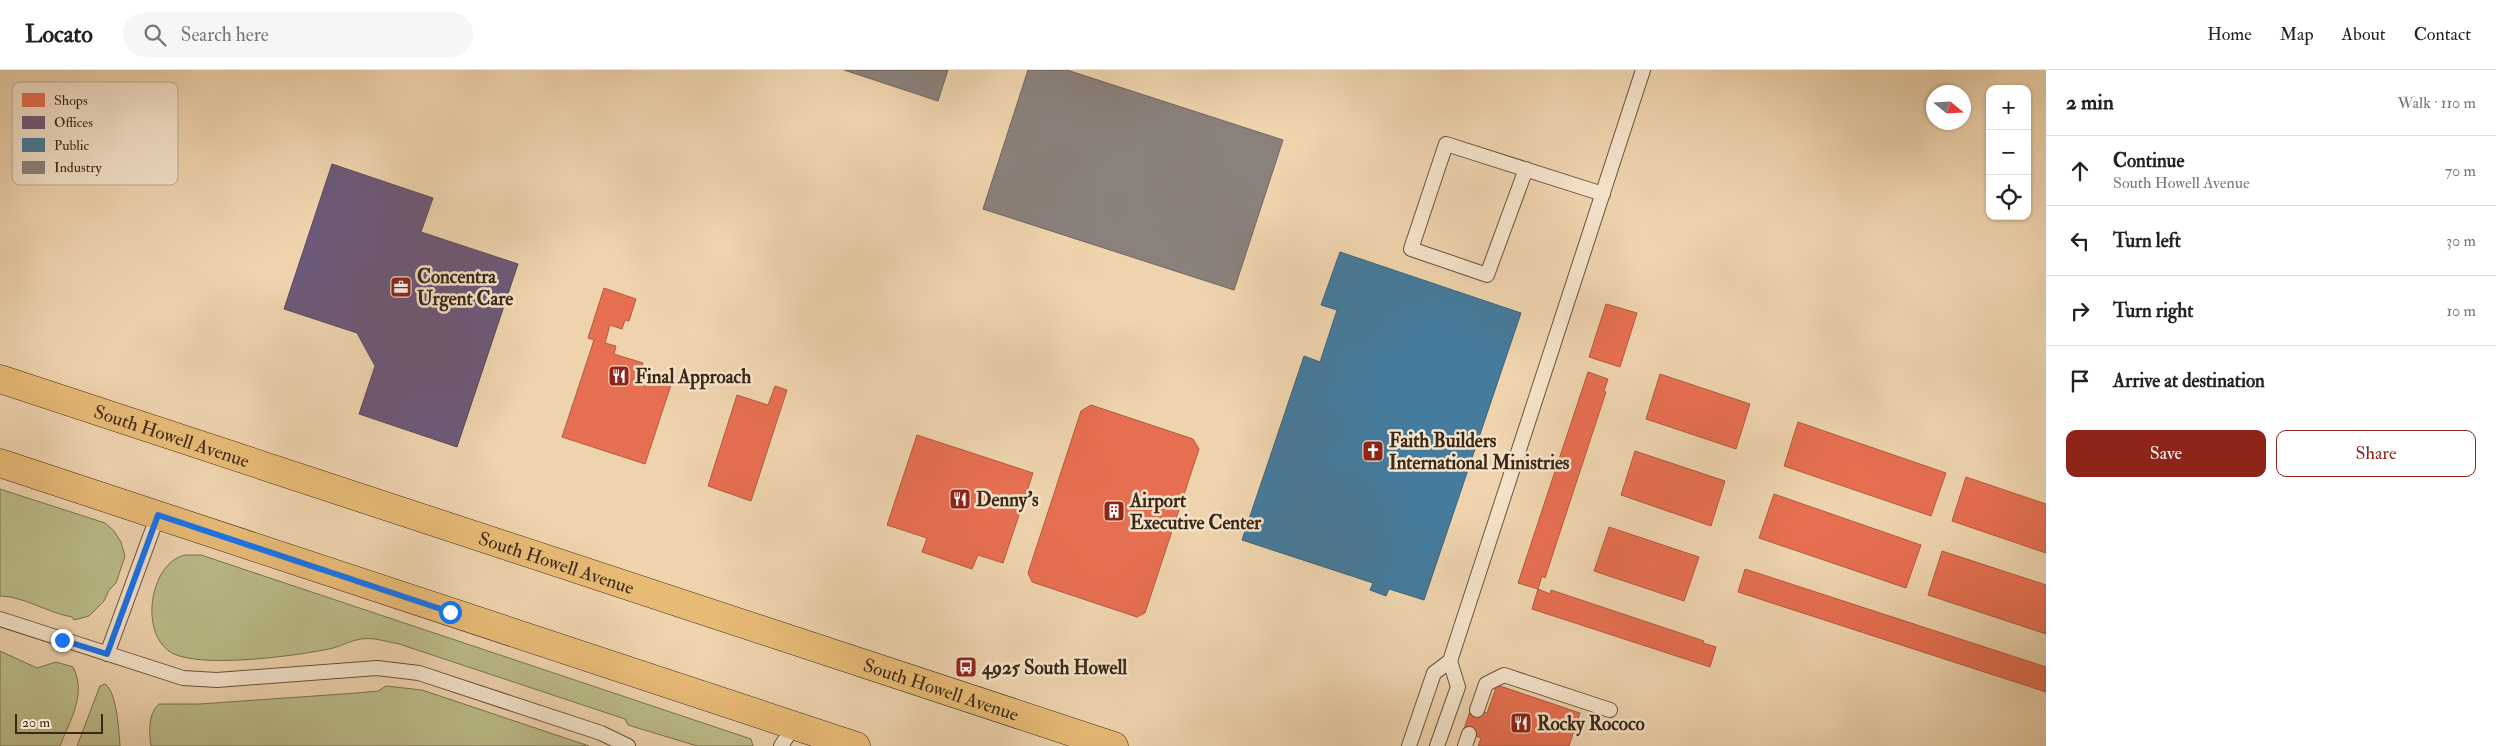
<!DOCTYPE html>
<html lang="en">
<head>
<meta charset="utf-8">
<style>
	body { margin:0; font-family:"IM FELL Double Pica",serif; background:#f6f6f6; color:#222 }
	.controls { position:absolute; right:15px; top:15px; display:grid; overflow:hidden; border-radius:10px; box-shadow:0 1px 4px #0004 }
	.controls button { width:45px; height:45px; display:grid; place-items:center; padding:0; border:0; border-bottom:1px solid #e0e0e0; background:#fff; color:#222; font:25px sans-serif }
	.compass { position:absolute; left:1926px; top:15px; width:45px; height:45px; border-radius:50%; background:#fff; box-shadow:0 1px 4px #0004; rotate:108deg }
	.scale { position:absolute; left:15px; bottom:12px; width:88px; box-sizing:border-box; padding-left:5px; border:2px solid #3b2816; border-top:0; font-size:14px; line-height:18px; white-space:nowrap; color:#3b2816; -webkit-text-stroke:4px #f4e2ca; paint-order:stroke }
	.stop { position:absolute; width:15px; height:15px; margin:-11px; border:4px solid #1a73e8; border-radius:50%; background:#fff }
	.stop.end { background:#1a73e8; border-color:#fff; box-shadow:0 1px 5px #0008 }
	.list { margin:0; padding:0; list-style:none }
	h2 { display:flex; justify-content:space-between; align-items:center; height:65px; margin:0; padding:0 20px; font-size:21px }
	h2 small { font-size:16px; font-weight:400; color:#767676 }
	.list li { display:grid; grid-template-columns:32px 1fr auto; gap:15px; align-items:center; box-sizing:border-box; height:70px; padding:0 20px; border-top:1px solid #e0e0e0 }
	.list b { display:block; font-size:19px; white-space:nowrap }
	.list p { margin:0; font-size:16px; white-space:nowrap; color:#767676 }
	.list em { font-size:16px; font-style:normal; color:#767676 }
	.actions { display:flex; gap:10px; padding:15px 20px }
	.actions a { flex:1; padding:11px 0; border:1px solid #8f2418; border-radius:10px; text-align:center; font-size:18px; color:#8f2418 }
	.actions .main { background:#8f2418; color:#fff }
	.icon { flex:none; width:28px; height:28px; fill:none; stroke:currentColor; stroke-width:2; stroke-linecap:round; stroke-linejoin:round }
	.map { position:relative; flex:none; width:2046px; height:676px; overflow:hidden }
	header { display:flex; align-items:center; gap:30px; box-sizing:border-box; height:70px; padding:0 25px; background:#fff; border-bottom:1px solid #e0e0e0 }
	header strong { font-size:24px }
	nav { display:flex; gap:28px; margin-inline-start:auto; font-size:18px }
	.search { width:350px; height:45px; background:#f6f6f6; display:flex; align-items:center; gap:12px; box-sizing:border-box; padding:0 18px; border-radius:28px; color:#767676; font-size:19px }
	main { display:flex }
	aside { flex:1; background:#fff }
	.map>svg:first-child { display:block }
</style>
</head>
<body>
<header>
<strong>Locato</strong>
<div class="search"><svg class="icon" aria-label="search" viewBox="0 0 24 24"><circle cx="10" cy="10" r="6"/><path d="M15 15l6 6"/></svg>Search here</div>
<nav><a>Home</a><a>Map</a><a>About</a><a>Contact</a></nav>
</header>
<main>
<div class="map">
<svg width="2046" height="676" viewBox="0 0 2046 676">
	<rect width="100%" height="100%" fill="#eed3ad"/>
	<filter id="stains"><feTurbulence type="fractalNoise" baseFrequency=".004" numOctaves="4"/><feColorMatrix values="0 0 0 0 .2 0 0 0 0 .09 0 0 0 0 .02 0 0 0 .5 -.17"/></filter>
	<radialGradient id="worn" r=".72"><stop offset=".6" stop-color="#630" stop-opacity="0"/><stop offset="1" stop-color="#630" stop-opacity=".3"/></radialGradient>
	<g fill="#bbbc88" stroke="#7b724f">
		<path d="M0,419L105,453L114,461L121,472L125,486L116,513L109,520L104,531L89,546L74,550L72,547C48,543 23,526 0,526Z"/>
		<path d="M185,485H201L751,669L753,676H697L628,655L625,649L399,574C388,572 372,567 362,569C351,570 340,577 329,579C295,586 204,598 174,584C138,567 149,493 185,485Z"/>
		<path d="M0,581L37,598L56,592L73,597C87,624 70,650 60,676H0Z"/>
		<path d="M105,614C117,622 119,662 120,676H77L100,616Z"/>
		<path d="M386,616L422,620L589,676H151C149,663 148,643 159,634H200L357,623L378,621Z"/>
	</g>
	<g fill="#e76f51" stroke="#b35a3f">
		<polygon points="604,218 636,229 629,251 625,250 622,259 610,255 605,273 616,276 614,284 643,293 640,301 672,312 645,394 562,367 594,270 588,268"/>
		<polygon points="1606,234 1637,243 1620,297 1589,287"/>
		<polygon points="1588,302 1608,309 1604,321 1606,322 1545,508 1542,506 1538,519 1518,513"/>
		<polygon points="1660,304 1750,334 1736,379 1646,349"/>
		<polygon points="775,316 787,320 751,431 708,416 737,325 768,335"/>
		<polygon points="1091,335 1193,369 1199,379 1145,543 1137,547 1032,512 1028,503 1081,341"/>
		<polygon points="1798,352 1946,403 1931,446 1784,396"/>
		<polygon points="917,365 1033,403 1003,493 978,485 972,499 922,482 927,468 887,455"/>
		<polygon points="1635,381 1725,411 1711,456 1621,425"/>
		<polygon points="1966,407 2046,434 2046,483 1952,451"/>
		<polygon points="1774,424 1921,475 1906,518 1759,468"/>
		<polygon points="1609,457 1699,487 1684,531 1594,501"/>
		<polygon points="1942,481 2046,515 2046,564 1928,525"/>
		<polygon points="1745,499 2046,597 2046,622 1738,522"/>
		<polygon points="1538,519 1550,524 1551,520 1704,571 1703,573 1716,577 1710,597 1532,539"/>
		<polygon points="1497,615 1580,643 1569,676 1478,676 1481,668 1463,662 1471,638 1487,643"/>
	</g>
	<polygon fill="#6d597a" stroke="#5e4a5c" points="332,94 433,128 421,162 518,194 457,377 359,344 375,296 357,263 284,239"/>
	<polygon fill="#457b9d" stroke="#426274" points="1340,182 1521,243 1424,530 1389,519 1386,526 1370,520 1373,513 1242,470 1304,286 1320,292 1337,240 1321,235"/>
	<g fill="#8a817c" stroke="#72665d">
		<polygon points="844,0 948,0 938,31"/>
		<polygon points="1028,0 1067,0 1283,70 1234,220 983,139"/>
	</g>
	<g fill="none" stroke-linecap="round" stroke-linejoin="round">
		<g stroke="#68533c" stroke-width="16">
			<g id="service">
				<polyline points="1526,99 1487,205 1411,179 1446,74 1603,124"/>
				<polyline points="0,549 183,608 217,610 377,598 419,603 601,663 628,676"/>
				<polyline points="107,584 158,445"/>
				<polyline points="1477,640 1486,614 1504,605 1610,640"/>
				<polyline points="781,676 794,656"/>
				<polyline points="1409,676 1434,603 1450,591 1643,0"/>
				<polyline points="1437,676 1458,617 1450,591"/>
				<polyline points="1465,676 1469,664"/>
			</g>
		</g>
		<g stroke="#3b2816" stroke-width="29">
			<g id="primary">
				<path id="s1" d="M0,309L1114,676"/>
				<polyline points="0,393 856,676"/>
			</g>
		</g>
		<use href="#service" stroke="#f4e2ca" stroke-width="14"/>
		<use href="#primary" stroke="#e7ba76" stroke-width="28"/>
	</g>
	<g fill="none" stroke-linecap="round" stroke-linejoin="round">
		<polyline stroke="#1a73e8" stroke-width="6" points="62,570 107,584 158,445 450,542"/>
	</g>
	<defs>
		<g id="office-square" transform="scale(1.125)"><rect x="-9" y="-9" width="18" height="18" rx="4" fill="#8f2418" stroke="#f4e2ca"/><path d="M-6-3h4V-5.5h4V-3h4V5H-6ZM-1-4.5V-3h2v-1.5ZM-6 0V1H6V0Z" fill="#fff"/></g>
		<g id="restaurant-square" transform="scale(1.125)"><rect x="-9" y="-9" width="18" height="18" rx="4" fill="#8f2418" stroke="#f4e2ca"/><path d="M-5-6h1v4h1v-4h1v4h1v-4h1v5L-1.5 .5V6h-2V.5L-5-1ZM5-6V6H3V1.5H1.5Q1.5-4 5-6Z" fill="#fff"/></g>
		<g id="church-square" transform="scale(1.125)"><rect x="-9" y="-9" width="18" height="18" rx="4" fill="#8f2418" stroke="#f4e2ca"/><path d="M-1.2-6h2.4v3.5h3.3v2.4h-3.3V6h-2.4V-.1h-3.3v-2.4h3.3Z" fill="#fff"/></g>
		<g id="building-square" transform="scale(1.125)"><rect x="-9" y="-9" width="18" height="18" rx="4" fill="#8f2418" stroke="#f4e2ca"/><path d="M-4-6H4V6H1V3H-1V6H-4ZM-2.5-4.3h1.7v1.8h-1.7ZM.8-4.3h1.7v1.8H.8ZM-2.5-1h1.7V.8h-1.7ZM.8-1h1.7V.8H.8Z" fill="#fff"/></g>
		<g id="bus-square" transform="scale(1.125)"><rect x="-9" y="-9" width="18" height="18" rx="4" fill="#8f2418" stroke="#f4e2ca"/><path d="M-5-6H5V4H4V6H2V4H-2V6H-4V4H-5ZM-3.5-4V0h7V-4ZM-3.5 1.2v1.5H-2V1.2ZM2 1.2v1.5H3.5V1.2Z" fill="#fff"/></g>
	</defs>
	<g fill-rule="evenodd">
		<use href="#office-square" x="401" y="217"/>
		<use href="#restaurant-square" x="619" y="306"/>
		<use href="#church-square" x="1373" y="381"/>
		<use href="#restaurant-square" x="960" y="429"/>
		<use href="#building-square" x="1114" y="441"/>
		<use href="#bus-square" x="966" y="597"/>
		<use href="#restaurant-square" x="1521" y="653"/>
	</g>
	<g text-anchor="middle" stroke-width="5" stroke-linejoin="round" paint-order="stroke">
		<g font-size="19" font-weight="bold" fill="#3b2816" stroke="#f4e2ca" text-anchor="start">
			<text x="417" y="213">Concentra<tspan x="417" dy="22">Urgent Care</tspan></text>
			<text x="635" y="313">Final Approach</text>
			<text x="1389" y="377">Faith Builders<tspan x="1389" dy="22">International Ministries</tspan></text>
			<text x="976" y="436">Denny's</text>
			<text x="1130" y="437">Airport<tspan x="1130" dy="22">Executive Center</tspan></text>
			<text x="982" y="604">4925 South Howell</text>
			<text x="1537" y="660">Rocky Rococo</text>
		</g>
		<g font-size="19" fill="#3b2816" stroke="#f4e2ca">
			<text dy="7" stroke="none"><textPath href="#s1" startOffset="181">South Howell Avenue</textPath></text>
			<text dy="7" stroke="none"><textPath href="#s1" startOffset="586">South Howell Avenue</textPath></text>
			<text dy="7" stroke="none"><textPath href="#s1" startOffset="991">South Howell Avenue</textPath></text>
		</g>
	</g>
	<rect x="12" y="12" width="166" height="103" rx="8" fill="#f4e2ca" stroke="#bcaa94" stroke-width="1"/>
	<rect x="22" y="23" width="23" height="14" fill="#e76f51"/>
	<rect x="22" y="46" width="23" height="13" fill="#6d597a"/>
	<rect x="22" y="68" width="23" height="14" fill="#457b9d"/>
	<rect x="22" y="91" width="23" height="13" fill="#8a817c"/>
	<g font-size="14" fill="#3b2816">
		<text x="54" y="35">Shops</text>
		<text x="54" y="57">Offices</text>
		<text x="54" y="80">Public</text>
		<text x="54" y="102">Industry</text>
	</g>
	<rect width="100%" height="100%" filter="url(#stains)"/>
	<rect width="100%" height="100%" fill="url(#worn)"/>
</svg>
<div class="controls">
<button>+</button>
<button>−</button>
<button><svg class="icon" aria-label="locate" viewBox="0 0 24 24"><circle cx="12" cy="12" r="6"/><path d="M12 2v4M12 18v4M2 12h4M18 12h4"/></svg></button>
</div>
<svg class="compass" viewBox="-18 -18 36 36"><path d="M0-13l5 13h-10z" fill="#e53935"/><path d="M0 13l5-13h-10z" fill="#767676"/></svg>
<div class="scale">20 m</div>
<div class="stop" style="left:450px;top:542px"></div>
<div class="stop end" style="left:62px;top:570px"></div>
</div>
<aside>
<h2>2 min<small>Walk · 110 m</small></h2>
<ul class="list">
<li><svg class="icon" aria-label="ahead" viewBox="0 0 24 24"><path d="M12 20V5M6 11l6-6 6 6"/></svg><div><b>Continue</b><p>South Howell Avenue</p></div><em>70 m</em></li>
<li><svg class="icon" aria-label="left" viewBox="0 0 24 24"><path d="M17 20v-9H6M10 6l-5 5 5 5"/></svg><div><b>Turn left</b></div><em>30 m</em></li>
<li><svg class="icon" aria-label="right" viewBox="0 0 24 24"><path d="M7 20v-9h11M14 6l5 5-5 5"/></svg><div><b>Turn right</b></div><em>10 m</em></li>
<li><svg class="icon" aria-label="arrive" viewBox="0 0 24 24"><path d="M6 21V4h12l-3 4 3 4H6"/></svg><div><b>Arrive at destination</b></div></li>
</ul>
<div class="actions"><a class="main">Save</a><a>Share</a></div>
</aside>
</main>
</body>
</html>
